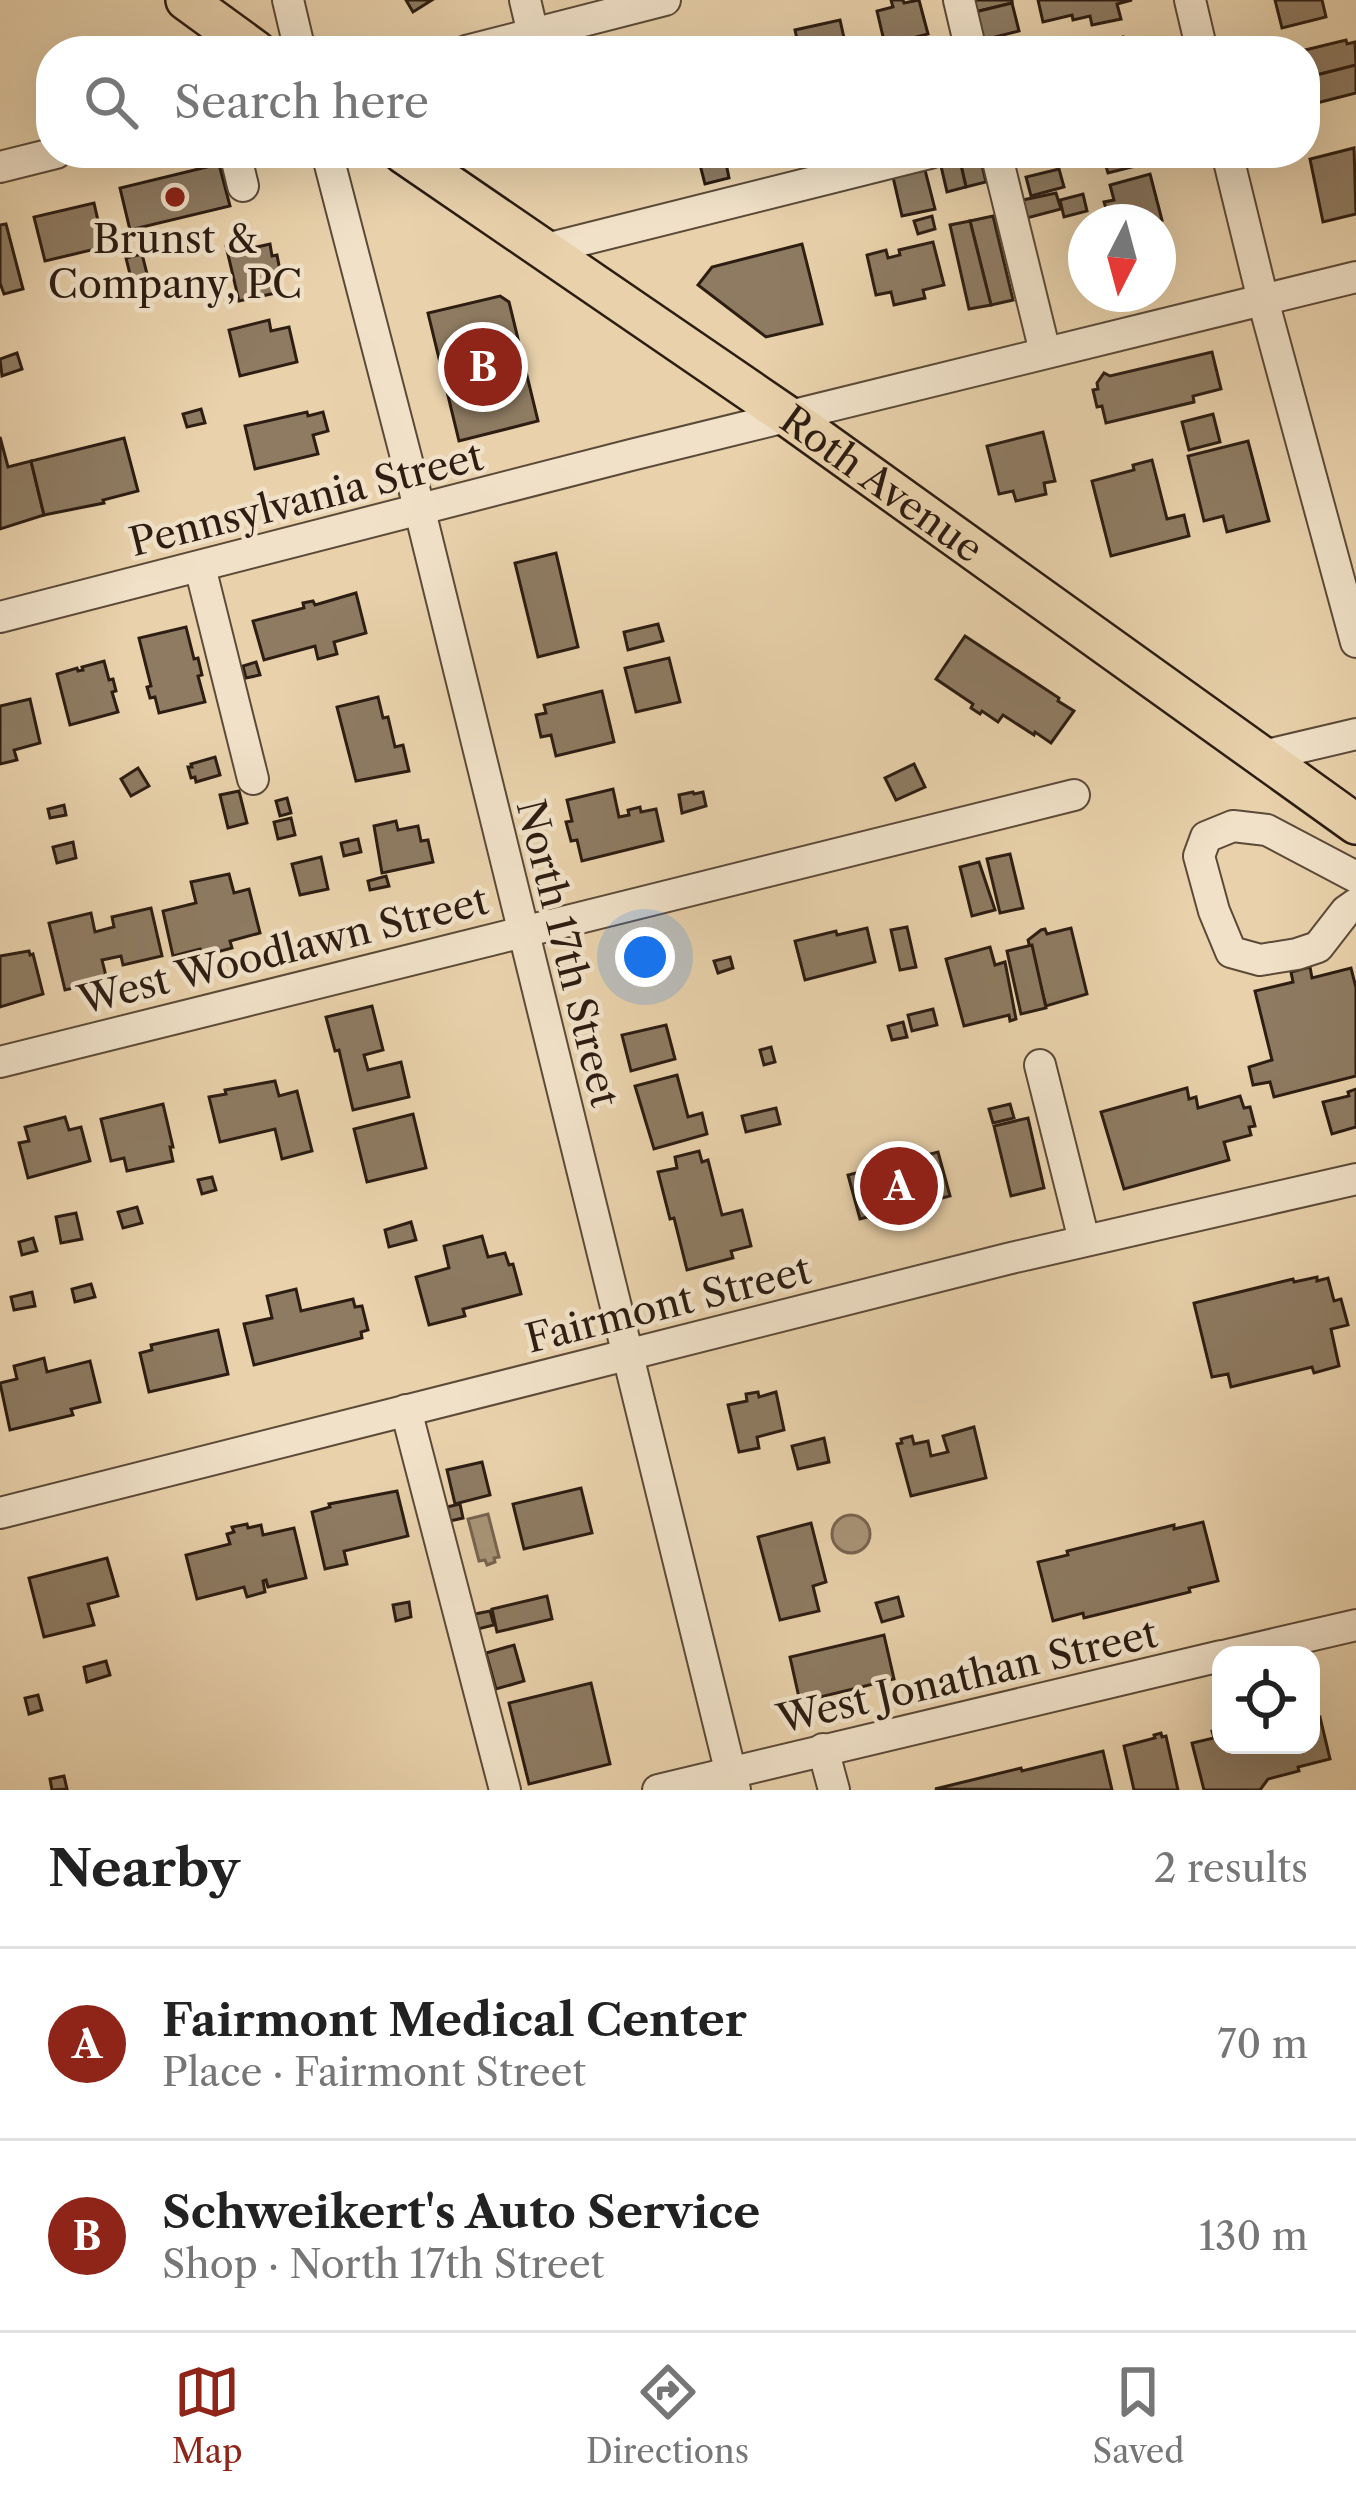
<!DOCTYPE html>
<html lang="en">
<head>
<meta charset="utf-8">
<style>
	body { margin:0; font-family:"Libre Caslon Text",serif; background:#f6f6f6; color:#222 }
	.controls { position:absolute; right:36px; bottom:36px; display:grid; overflow:hidden; border-radius:24px; box-shadow:0 12px 48px #0002 }
	.controls button { width:108px; height:108px; display:grid; place-items:center; padding:0; border:0; border-bottom:3px solid #e0e0e0; background:#fff; color:#222; font:60px sans-serif }
	.compass { position:absolute; left:1068px; top:204px; width:108px; height:108px; border-radius:50%; background:#fff; box-shadow:0 12px 48px #0002; rotate:186deg }
	.you { position:absolute; left:645px; top:957px; width:42px; height:42px; margin:-30px; border:9px solid #fff; border-radius:50%; background:#1a73e8; box-shadow:0 0 0 18px #1a73e833 }
	.badge { display:grid; place-items:center; width:78px; height:78px; border-radius:50%; background:#8f2418; color:#fff; font-size:39px; font-weight:700 }
	.pin { position:absolute; translate:-50% -50%; border:6px solid #fff; box-shadow:0 3px 12px #0006 }
	.list { margin:0; padding:0; list-style:none }
	h2 { display:flex; justify-content:space-between; align-items:center; height:156px; margin:0; padding:0 48px; font-size:51px }
	h2 small { font-size:39px; font-weight:400; color:#767676 }
	.list li { display:grid; grid-template-columns:78px 1fr auto; gap:36px; align-items:center; box-sizing:border-box; height:192px; padding:0 48px; border-top:3px solid #e0e0e0 }
	.list b { display:block; font-size:45px; white-space:nowrap }
	.list p { margin:0; font-size:39px; white-space:nowrap; color:#767676 }
	.list em { font-size:39px; font-style:normal; color:#767676 }
	.icon { flex:none; width:66px; height:66px; fill:none; stroke:currentColor; stroke-width:2; stroke-linecap:round; stroke-linejoin:round }
	.map { position:relative; flex:none; width:1356px; height:1790px; overflow:hidden }
	.search { position:absolute; background:#fff; box-shadow:0 12px 48px #0002; left:36px; right:36px; top:36px; height:132px; display:flex; align-items:center; gap:30px; box-sizing:border-box; padding:0 42px; border-radius:48px; color:#767676; font-size:45px }
	.sheet { height:540px; background:#fff }
	nav { display:flex; justify-content:space-around; align-items:center; box-sizing:border-box; height:168px; border-top:3px solid #e0e0e0; background:#fff; font-size:33px; color:#767676 }
	nav a { display:grid; justify-items:center; gap:6px }
	nav .on { color:#8f2418 }
	.map>svg:first-child { display:block }
</style>
</head>
<body>
<div class="map">
<svg width="1356" height="1790" viewBox="0 0 1356 1790">
	<rect width="100%" height="100%" fill="#e8d1ab"/>
	<filter id="stains"><feTurbulence type="fractalNoise" baseFrequency=".00167" numOctaves="4"/><feColorMatrix values="0 0 0 0 .2 0 0 0 0 .09 0 0 0 0 .02 0 0 0 .5 -.17"/></filter>
	<radialGradient id="worn" r=".72"><stop offset=".6" stop-color="#630" stop-opacity="0"/><stop offset="1" stop-color="#630" stop-opacity=".3"/></radialGradient>
	<g fill="#a89477" stroke="#77644f" stroke-width="3">
		<polygon points="488,1514 499,1557 494,1558 495,1562 487,1565 485,1560 479,1561 468,1519"/>
		<circle cx="851" cy="1534" r="19"/>
	</g>
	<g fill="#8e7b62" stroke="#2d1d12" stroke-width="3">
		<polygon points="406,0 432,0 413,12"/>
		<polygon points="891,0 903,0 904,3 919,0 928,34 885,45 877,11 893,7"/>
		<polygon points="972,0 1012,0 1012,3 975,12"/>
		<polygon points="1038,0 1132,0 1117,4 1121,19 1092,25 1090,16 1073,20 1072,15 1043,22"/>
		<polygon points="1275,0 1322,0 1326,17 1282,28"/>
		<polygon points="1012,3 1019,31 983,40 975,12"/>
		<polygon points="840,20 847,51 766,51 765,46 784,41 786,47 798,44 795,30"/>
		<polygon points="1123,37 1126,51 1065,51"/>
		<polygon points="1346,40 1347,44 1355,42 1356,65 1305,78 1305,51 1301,51"/>
		<polygon points="1356,65 1356,93 1305,106 1305,78"/>
		<polygon points="1354,148 1356,214 1323,222 1310,159"/>
		<polygon points="519,153 570,153 522,165"/>
		<polygon points="697,153 724,153 729,178 705,184"/>
		<polygon points="1102,153 1141,153 1144,164 1108,173"/>
		<polygon points="980,157 986,182 966,187 960,161"/>
		<polygon points="960,161 966,187 947,192 941,166"/>
		<polygon points="219,164 230,206 130,230 120,188"/>
		<polygon points="1059,169 1064,187 1031,196 1026,177"/>
		<polygon points="925,170 935,209 902,216 893,177"/>
		<polygon points="1150,174 1162,220 1119,222 1118,216 1109,218 1104,202 1114,200 1110,185"/>
		<polygon points="1056,193 1061,209 1027,218 1023,200"/>
		<polygon points="1083,194 1087,211 1064,217 1060,200"/>
		<polygon points="94,203 104,247 45,261 34,217"/>
		<polygon points="932,216 935,229 918,234 914,221"/>
		<polygon points="993,216 1013,300 991,305 970,221"/>
		<polygon points="970,221 991,305 969,309 950,225"/>
		<polygon points="6,224 23,289 4,294 0,283 0,225"/>
		<polygon points="246,241 248,249 270,244 272,256 277,255 280,271 276,272 280,292 239,301 226,246"/>
		<polygon points="933,242 944,285 923,290 925,298 894,305 891,292 876,295 867,255 886,250 888,258 900,255 899,250"/>
		<polygon points="802,244 822,324 766,337 698,285 712,267"/>
		<polygon points="142,254 147,274 131,278 126,258"/>
		<polygon points="500,296 509,302 538,421 459,441 428,313"/>
		<polygon points="269,320 271,331 289,327 297,362 240,376 229,330"/>
		<polygon points="1212,352 1221,389 1193,396 1194,402 1106,423 1102,406 1097,407 1093,390 1098,389 1097,383 1104,373 1110,376"/>
		<polygon points="17,353 22,369 2,376 0,359"/>
		<polygon points="201,409 205,423 187,427 183,414"/>
		<polygon points="307,412 308,416 323,412 328,431 313,435 318,454 255,469 245,426"/>
		<polygon points="1213,414 1220,442 1189,450 1182,422"/>
		<polygon points="1043,432 1055,481 1044,483 1046,494 1016,501 1013,491 999,494 987,446"/>
		<polygon points="0,437 8,467 31,461 44,515 0,529"/>
		<polygon points="124,438 138,491 103,500 104,503 44,515 31,461"/>
		<polygon points="1248,441 1269,521 1227,532 1223,516 1204,521 1188,456"/>
		<polygon points="1152,460 1167,519 1184,515 1189,536 1111,556 1092,481 1134,470 1133,465"/>
		<polygon points="556,553 578,647 538,657 515,563"/>
		<polygon points="356,593 366,633 334,642 337,654 318,659 315,646 264,660 253,621 304,608 303,603 313,601 315,605"/>
		<polygon points="658,624 663,641 628,650 624,632"/>
		<polygon points="186,627 194,659 198,658 202,675 198,676 205,702 159,713 155,697 150,698 147,687 151,686 139,638"/>
		<polygon points="965,636 1059,698 1058,701 1074,711 1051,743 1035,732 1034,735 1003,715 998,722 982,711 980,714 971,708 973,704 936,679"/>
		<polygon points="669,658 680,702 636,712 625,668"/>
		<polygon points="104,661 109,680 113,679 116,691 112,692 118,712 70,725 57,674 77,668 78,671 83,670 82,667"/>
		<polygon points="256,662 260,675 246,678 243,666"/>
		<polygon points="602,691 614,742 556,756 551,735 541,737 536,715 546,713 544,705"/>
		<polygon points="378,697 383,718 388,717 395,747 403,745 409,771 356,781 337,707"/>
		<polygon points="30,699 40,743 14,750 17,760 0,764 0,706"/>
		<polygon points="215,757 220,775 196,782 195,777 191,778 188,767 192,767 191,764"/>
		<polygon points="914,764 925,787 896,800 885,778"/>
		<polygon points="138,768 149,786 131,796 121,779"/>
		<polygon points="613,789 619,817 629,815 628,810 640,807 641,812 656,809 663,841 582,861 577,840 571,841 566,822 572,821 567,800"/>
		<polygon points="239,791 247,823 228,828 220,795"/>
		<polygon points="693,792 694,794 703,792 706,806 682,813 679,795"/>
		<polygon points="287,798 291,813 280,816 276,801"/>
		<polygon points="64,805 66,815 50,818 48,809"/>
		<polygon points="291,818 295,835 278,839 274,822"/>
		<polygon points="396,821 398,830 418,826 421,841 428,840 433,862 382,873 374,826"/>
		<polygon points="358,839 361,852 344,856 341,843"/>
		<polygon points="73,842 76,858 57,863 53,847"/>
		<polygon points="1010,854 1023,908 1000,913 987,859"/>
		<polygon points="321,857 328,889 300,895 292,864"/>
		<polygon points="979,862 995,910 972,916 960,867"/>
		<polygon points="229,874 234,893 249,889 260,933 230,941 232,948 202,956 200,949 173,956 163,911 196,903 191,882"/>
		<polygon points="386,876 389,886 370,890 368,881"/>
		<polygon points="151,908 162,956 123,965 121,956 102,960 107,980 65,990 49,923 91,913 95,932 114,927 112,917"/>
		<polygon points="907,927 916,967 900,970 891,930"/>
		<polygon points="867,928 875,962 805,980 795,941 836,931 837,935"/>
		<polygon points="1071,928 1087,994 1046,1006 1028,940 1041,930 1045,929 1047,934"/>
		<polygon points="1032,945 1046,1008 1021,1014 1007,951"/>
		<polygon points="990,947 995,965 1005,962 1016,1019 1010,1021 1009,1015 964,1026 946,959"/>
		<polygon points="29,951 30,955 33,954 43,994 0,1007 0,956"/>
		<polygon points="730,957 733,968 718,973 714,961"/>
		<polygon points="1310,967 1312,978 1351,968 1356,988 1356,1076 1274,1097 1270,1082 1253,1085 1249,1067 1272,1060 1255,991 1293,982 1291,972"/>
		<polygon points="372,1006 383,1050 364,1055 368,1070 401,1062 409,1097 353,1110 339,1050 335,1051 326,1017"/>
		<polygon points="933,1009 937,1025 912,1031 908,1015"/>
		<polygon points="903,1022 907,1037 892,1040 888,1026"/>
		<polygon points="666,1025 675,1059 631,1071 622,1035"/>
		<polygon points="771,1047 775,1062 764,1065 760,1050"/>
		<polygon points="677,1075 688,1117 702,1113 707,1134 654,1149 635,1086"/>
		<polygon points="275,1081 279,1096 297,1091 312,1151 282,1159 275,1129 220,1142 209,1097 226,1094 225,1090"/>
		<polygon points="1187,1088 1189,1099 1196,1097 1198,1108 1240,1096 1244,1108 1250,1107 1255,1126 1249,1127 1251,1135 1224,1142 1229,1160 1124,1189 1101,1112"/>
		<polygon points="1356,1089 1356,1127 1332,1134 1323,1102 1349,1096 1348,1092"/>
		<polygon points="163,1104 173,1147 170,1147 173,1161 127,1171 124,1158 111,1161 101,1119"/>
		<polygon points="1010,1104 1014,1118 993,1123 989,1109"/>
		<polygon points="776,1108 780,1124 746,1132 742,1116"/>
		<polygon points="413,1114 426,1168 367,1182 354,1129"/>
		<polygon points="65,1117 69,1130 81,1127 90,1161 28,1178 19,1143 29,1141 25,1127"/>
		<polygon points="1028,1118 1044,1188 1011,1196 994,1126"/>
		<polygon points="699,1151 702,1162 708,1160 722,1215 742,1210 751,1246 731,1251 733,1258 687,1270 674,1218 670,1219 658,1172 677,1168 675,1157"/>
		<polygon points="938,1152 950,1196 860,1219 848,1175"/>
		<polygon points="212,1177 216,1190 202,1194 198,1180"/>
		<polygon points="137,1207 142,1223 123,1228 118,1212"/>
		<polygon points="76,1213 82,1239 61,1243 56,1217"/>
		<polygon points="411,1222 416,1240 389,1247 385,1230"/>
		<polygon points="482,1236 488,1257 505,1253 509,1265 513,1264 521,1294 463,1309 465,1316 429,1325 416,1277 449,1268 444,1246"/>
		<polygon points="33,1238 37,1251 22,1255 19,1242"/>
		<polygon points="1317,1277 1317,1281 1328,1278 1334,1301 1341,1299 1348,1325 1331,1329 1339,1366 1314,1373 1312,1367 1231,1387 1228,1374 1212,1377 1194,1303 1293,1279 1294,1282"/>
		<polygon points="91,1284 95,1297 75,1302 72,1289"/>
		<polygon points="296,1289 301,1311 353,1299 355,1307 362,1306 368,1330 361,1332 362,1338 254,1365 244,1324 272,1318 267,1296"/>
		<polygon points="32,1292 35,1306 14,1310 11,1297"/>
		<polygon points="218,1330 228,1374 149,1392 140,1353 152,1350 151,1345"/>
		<polygon points="44,1358 47,1372 90,1361 100,1402 71,1409 73,1415 10,1430 0,1383 17,1379 14,1366"/>
		<polygon points="758,1392 759,1397 776,1392 784,1430 757,1437 759,1448 739,1452 728,1405 747,1401 746,1394"/>
		<polygon points="974,1427 986,1478 911,1496 897,1444 902,1443 901,1439 912,1436 914,1444 928,1441 931,1456 948,1452 943,1436"/>
		<polygon points="824,1438 829,1462 798,1469 792,1446"/>
		<polygon points="482,1462 490,1495 455,1504 447,1470"/>
		<polygon points="581,1488 592,1533 524,1549 513,1504"/>
		<polygon points="397,1491 408,1536 344,1551 347,1564 325,1569 312,1512 330,1507 329,1504"/>
		<polygon points="460,1504 463,1518 450,1521 447,1507"/>
		<polygon points="1203,1522 1218,1581 1189,1588 1190,1592 1084,1618 1083,1613 1053,1621 1038,1562 1068,1555 1067,1551 1174,1525 1174,1529"/>
		<polygon points="811,1523 826,1582 813,1586 819,1611 780,1620 758,1537"/>
		<polygon points="247,1524 248,1528 261,1525 263,1535 294,1528 306,1578 268,1587 266,1580 263,1581 265,1592 247,1597 244,1587 197,1599 186,1555 230,1544 227,1534 234,1532 232,1527"/>
		<polygon points="107,1558 118,1596 88,1604 94,1625 44,1637 29,1578"/>
		<polygon points="547,1596 552,1619 497,1632 492,1609"/>
		<polygon points="898,1597 903,1616 882,1622 876,1603"/>
		<polygon points="409,1602 411,1617 396,1621 393,1605"/>
		<polygon points="490,1611 494,1625 478,1629 475,1614"/>
		<polygon points="884,1635 894,1679 800,1702 790,1657"/>
		<polygon points="514,1645 524,1681 496,1689 486,1653"/>
		<polygon points="106,1661 110,1675 87,1682 84,1667"/>
		<polygon points="591,1683 610,1764 529,1784 509,1703"/>
		<polygon points="38,1695 42,1710 29,1714 25,1698"/>
		<polygon points="1320,1717 1330,1759 1298,1767 1299,1771 1268,1779 1260,1790 1204,1790 1192,1743 1214,1738 1212,1731 1221,1729 1221,1745 1311,1745 1311,1719"/>
		<polygon points="1161,1733 1162,1737 1166,1736 1178,1790 1134,1790 1124,1746 1155,1738 1154,1735"/>
		<polygon points="1103,1751 1112,1790 935,1789 1021,1768 1022,1771"/>
		<polygon points="64,1776 67,1789 52,1790 50,1779"/>
	</g>
	<g fill="none" stroke-linecap="round" stroke-linejoin="round">
		<g stroke="#5c4a38" stroke-width="34">
			<g id="minor">
				<polyline points="288,0 300,51"/>
				<polyline points="525,0 533,34"/>
				<polyline points="959,0 971,51"/>
				<polyline points="1190,0 1202,51"/>
				<polyline points="466,51 665,0"/>
				<polyline points="235,153 243,186"/>
				<polyline points="327,153 420,511 735,1790"/>
				<polyline points="996,153 1045,352"/>
				<polyline points="1227,153 1263,300 1356,642"/>
				<polyline points="0,167 56,153"/>
				<polyline points="546,249 930,153"/>
				<polyline points="200,567 253,779"/>
				<polyline points="0,617 631,455 1356,277"/>
				<polyline points="1263,756 1356,734"/>
				<polyline points="1356,877 1267,830 1233,826 1206,837 1199,856 1214,911 1231,952 1260,960 1297,954 1318,947 1346,911 1356,904"/>
				<polyline points="0,1062 1074,795"/>
				<polyline points="1040,1065 1084,1240"/>
				<polyline points="406,1410 505,1790"/>
				<polyline points="0,1513 1007,1259 1356,1179"/>
				<polyline points="1227,1655 1356,1625"/>
				<polyline points="823,1749 834,1790"/>
				<polyline points="658,1790 1221,1656"/>
			</g>
		</g>
		<g stroke="#2d1d12" stroke-width="44">
			<g id="major">
				<polyline points="186,0 256,51"/>
				<path id="s1" d="M403,153L787,416L1356,824"/>
			</g>
		</g>
		<use href="#minor" stroke="#f0e1c8" stroke-width="30"/>
		<use href="#major" stroke="#e8d1ab" stroke-width="39"/>
	</g>
	<circle fill="#8f2418" stroke="#f0e1c8" stroke-width="4.5" cx="175" cy="197" r="12"/>
	<g text-anchor="middle" stroke-width="9" stroke-linejoin="round" paint-order="stroke">
		<g font-size="39" fill="#2d1d12" stroke="#f0e1c8">
			<text x="175" y="253">Brunst &amp;<tspan x="175" dy="45">Company, PC</tspan></text>
		</g>
		<g font-size="39" fill="#2d1d12" stroke="#f0e1c8">
			<text dy="14" stroke="none"><textPath href="#s1" startOffset="582">Roth Avenue</textPath></text>
			<text transform="translate(306 499) rotate(-14)" y="14">Pennsylvania Street</text>
			<text transform="translate(283 950) rotate(-14)" y="14">West Woodlawn Street</text>
			<text transform="translate(568 953) rotate(76)" y="14">North 17th Street</text>
			<text transform="translate(668 1304) rotate(-14)" y="14">Fairmont Street</text>
			<text transform="translate(967 1676) rotate(-13)" y="14">West Jonathan Street</text>
		</g>
	</g>
	<rect width="100%" height="100%" filter="url(#stains)"/>
	<rect width="100%" height="100%" fill="url(#worn)"/>
</svg>
<div class="controls">
<button><svg class="icon" aria-label="locate" viewBox="0 0 24 24"><circle cx="12" cy="12" r="6"/><path d="M12 2v4M12 18v4M2 12h4M18 12h4"/></svg></button>
</div>
<svg class="compass" viewBox="-18 -18 36 36"><path d="M0-13l5 13h-10z" fill="#e53935"/><path d="M0 13l5-13h-10z" fill="#767676"/></svg>
<div class="you"></div>
<div class="pin badge" style="left:899px;top:1186px">A</div>
<div class="pin badge" style="left:483px;top:367px">B</div>
<div class="search"><svg class="icon" aria-label="search" viewBox="0 0 24 24"><circle cx="10" cy="10" r="6"/><path d="M15 15l6 6"/></svg>Search here</div>
</div>
<section class="sheet">
<h2>Nearby<small>2 results</small></h2>
<ul class="list">
<li><span class="badge">A</span><div><b>Fairmont Medical Center</b><p>Place · Fairmont Street</p></div><em>70 m</em></li>
<li><span class="badge">B</span><div><b>Schweikert's Auto Service</b><p>Shop · North 17th Street</p></div><em>130 m</em></li>
</ul>
</section>
<nav>
<a class="on"><svg class="icon" aria-label="map" viewBox="0 0 24 24"><path d="M3 6l6-2 6 2 6-2v14l-6 2-6-2-6 2zM9 4v14M15 6v14"/></svg>Map</a>
<a><svg class="icon" aria-label="directions" viewBox="0 0 24 24"><path d="M12 3l9 9-9 9-9-9zM9 14v-3h6M13 9l2 2-2 2"/></svg>Directions</a>
<a><svg class="icon" aria-label="saved" viewBox="0 0 24 24"><path d="M7 4h10v16l-5-4-5 4z"/></svg>Saved</a>
</nav>
</body>
</html>
